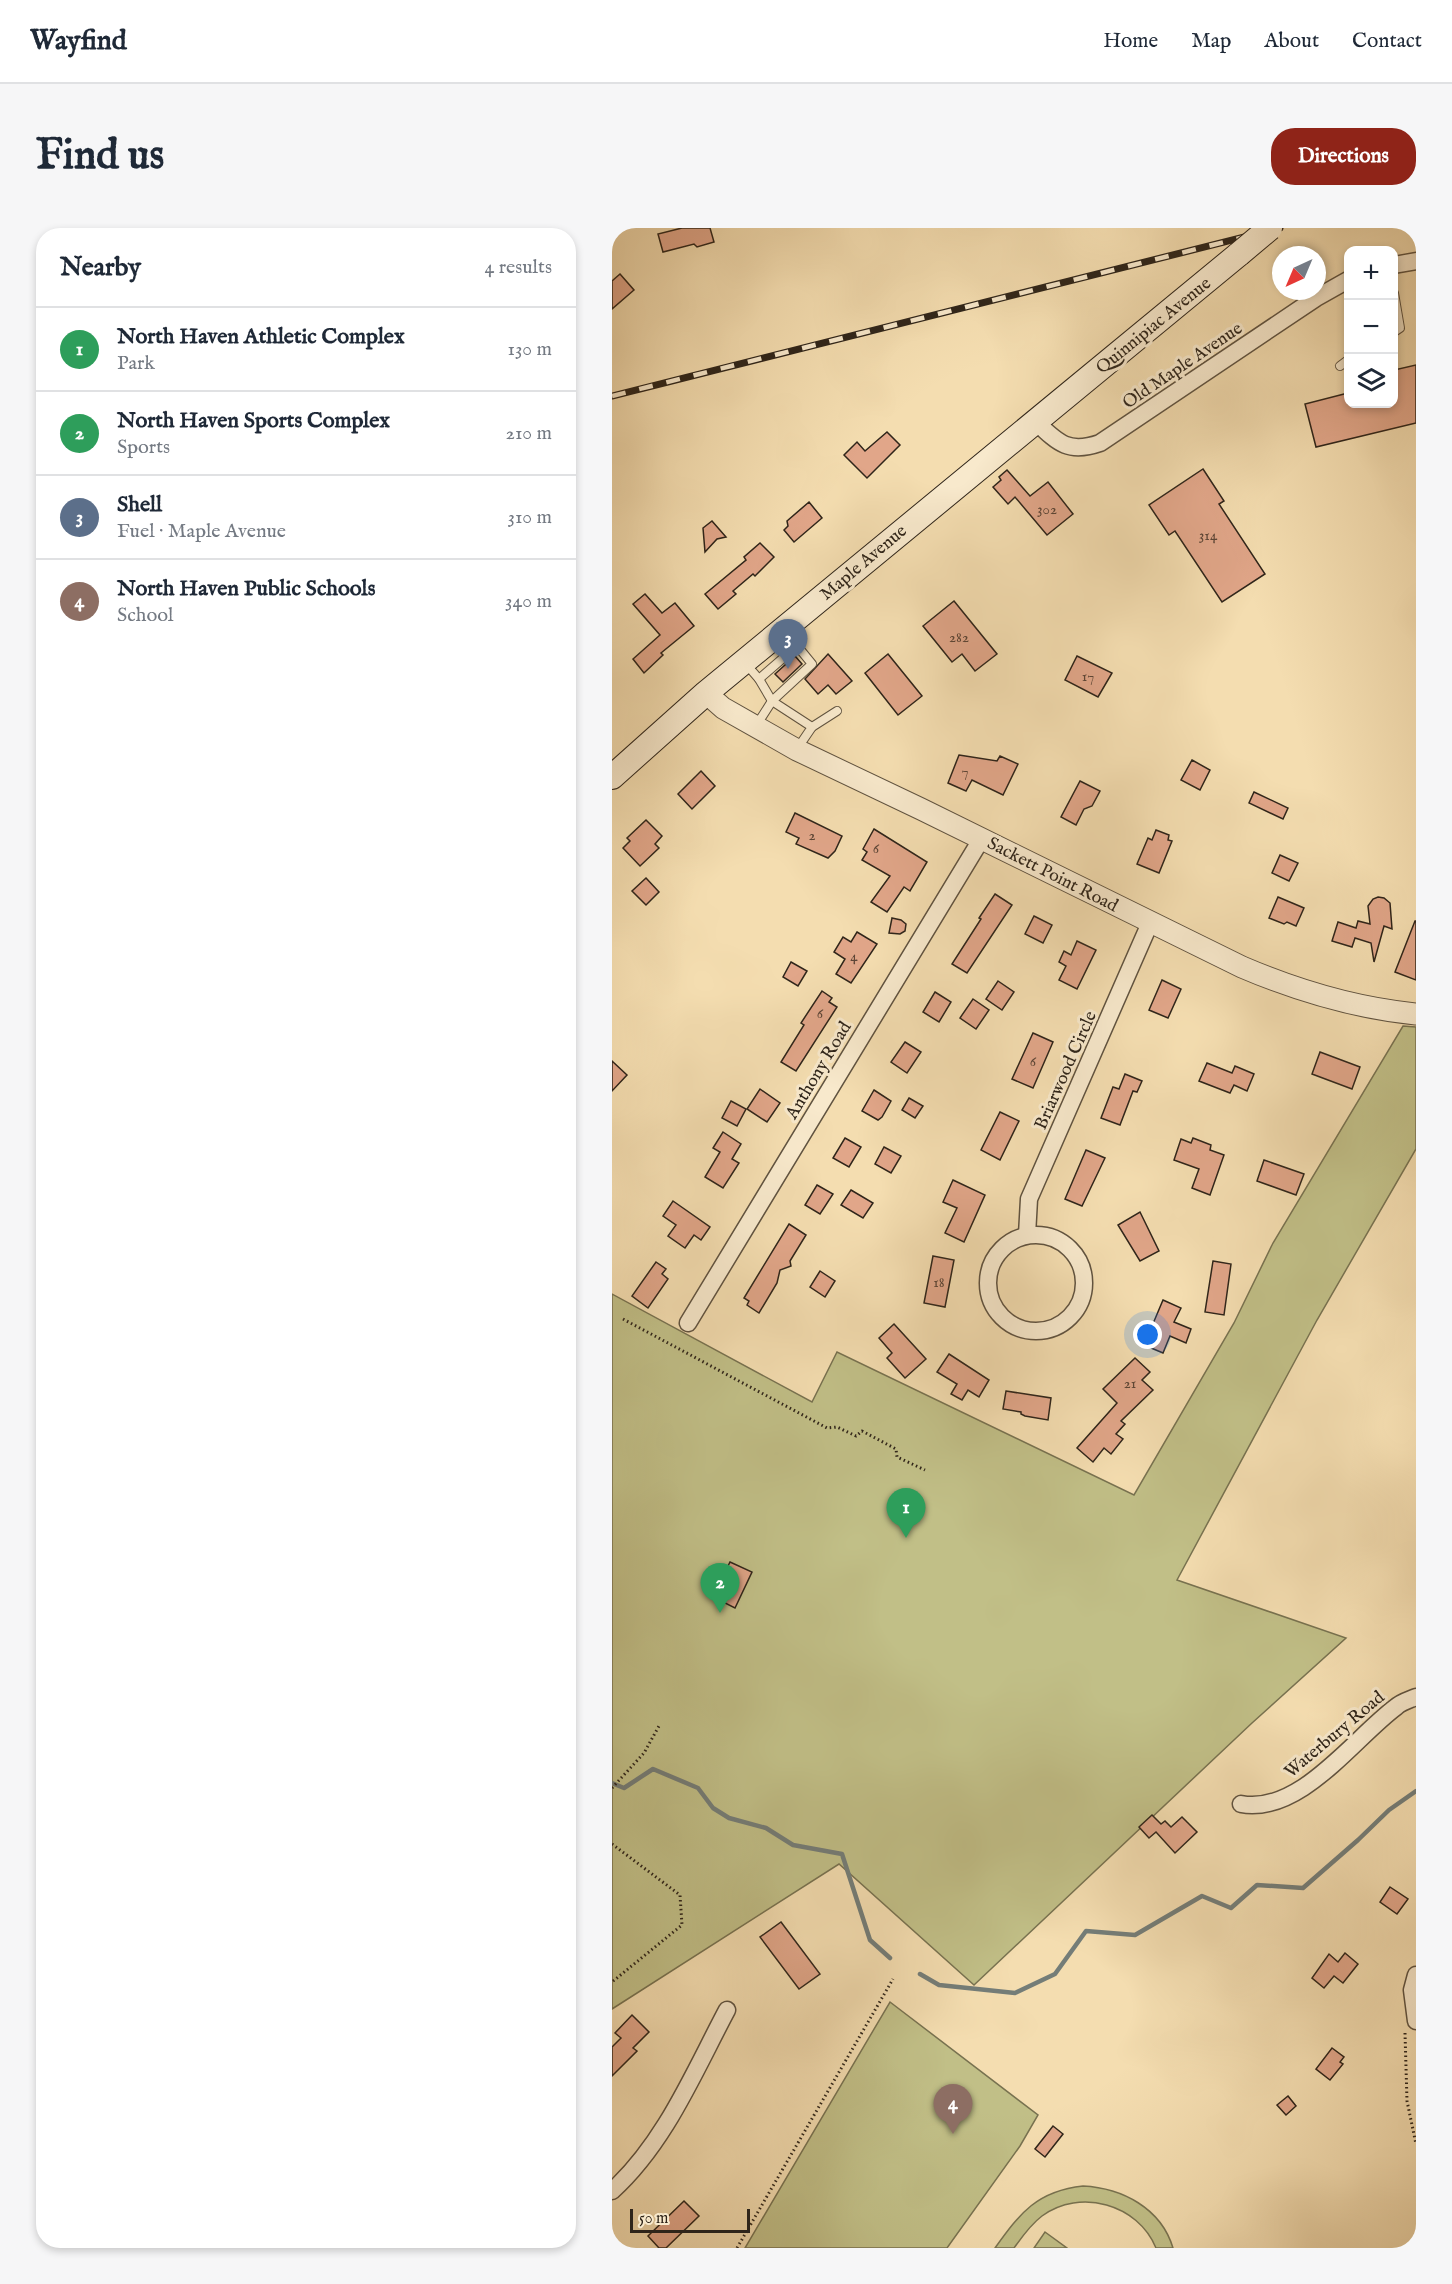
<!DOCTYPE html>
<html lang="en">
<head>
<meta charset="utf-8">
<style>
	body { margin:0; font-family:"IM FELL English",serif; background:#f6f6f7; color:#1f2937 }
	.controls { position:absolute; right:18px; top:18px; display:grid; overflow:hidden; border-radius:12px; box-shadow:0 3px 9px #0003 }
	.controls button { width:54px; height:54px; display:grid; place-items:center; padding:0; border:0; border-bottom:2px solid #e0e1e3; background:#fff; color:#1f2937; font:30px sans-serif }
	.compass { position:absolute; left:660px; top:18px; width:54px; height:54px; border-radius:50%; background:#fff; box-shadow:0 3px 9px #0003; rotate:224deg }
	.scale { position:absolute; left:18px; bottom:15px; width:120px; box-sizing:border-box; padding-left:6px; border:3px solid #2f251a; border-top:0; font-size:16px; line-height:21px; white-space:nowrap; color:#2f251a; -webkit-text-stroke:4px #f8e9cc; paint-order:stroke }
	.you { position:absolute; left:536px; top:1107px; width:21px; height:21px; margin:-15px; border:4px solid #fff; border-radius:50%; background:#1a73e8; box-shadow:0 0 0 9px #1a73e833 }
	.badge { display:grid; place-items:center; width:39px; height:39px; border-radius:50%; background:#8f2418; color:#fff; font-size:20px; font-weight:700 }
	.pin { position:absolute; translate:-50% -50px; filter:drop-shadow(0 2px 3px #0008) }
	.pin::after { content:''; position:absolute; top:32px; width:21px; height:18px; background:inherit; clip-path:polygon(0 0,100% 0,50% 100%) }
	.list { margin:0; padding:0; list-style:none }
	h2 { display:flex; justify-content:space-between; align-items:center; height:78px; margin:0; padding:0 24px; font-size:26px }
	h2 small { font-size:20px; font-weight:400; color:#747a83 }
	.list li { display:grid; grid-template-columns:39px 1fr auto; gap:18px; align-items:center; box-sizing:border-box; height:84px; padding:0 24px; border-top:2px solid #e0e1e3 }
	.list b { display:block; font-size:22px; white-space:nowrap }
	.list p { margin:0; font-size:20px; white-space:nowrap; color:#747a83 }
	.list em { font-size:20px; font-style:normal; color:#747a83 }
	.icon { flex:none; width:33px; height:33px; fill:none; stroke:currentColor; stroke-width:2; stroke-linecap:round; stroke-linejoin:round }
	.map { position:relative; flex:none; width:804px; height:2020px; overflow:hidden; border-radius:24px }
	header { display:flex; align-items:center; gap:36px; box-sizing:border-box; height:84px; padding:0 30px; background:#fff; border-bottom:2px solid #e0e1e3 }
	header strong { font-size:28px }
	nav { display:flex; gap:33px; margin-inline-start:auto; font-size:21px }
	.intro { display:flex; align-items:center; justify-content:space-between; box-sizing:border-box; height:144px; padding:0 36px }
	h1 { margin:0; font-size:42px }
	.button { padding:15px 27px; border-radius:24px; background:#8f2418; color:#fff; font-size:21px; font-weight:700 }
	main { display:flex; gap:36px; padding:0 36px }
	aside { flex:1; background:#fff; border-radius:24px; box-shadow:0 3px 9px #0003 }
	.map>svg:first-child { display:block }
</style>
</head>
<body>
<header>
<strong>Wayfind</strong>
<nav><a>Home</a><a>Map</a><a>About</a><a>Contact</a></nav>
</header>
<div class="intro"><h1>Find us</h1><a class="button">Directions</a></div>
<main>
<aside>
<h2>Nearby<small>4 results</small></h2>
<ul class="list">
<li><span class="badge" style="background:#2e9e5b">1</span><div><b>North Haven Athletic Complex</b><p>Park</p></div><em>130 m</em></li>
<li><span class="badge" style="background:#2e9e5b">2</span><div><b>North Haven Sports Complex</b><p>Sports</p></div><em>210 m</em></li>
<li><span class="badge" style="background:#5c6f8a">3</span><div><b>Shell</b><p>Fuel · Maple Avenue</p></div><em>310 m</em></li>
<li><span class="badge" style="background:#8d6e63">4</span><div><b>North Haven Public Schools</b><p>School</p></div><em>340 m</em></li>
</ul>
</aside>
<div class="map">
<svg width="804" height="2020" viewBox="0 0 804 2020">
	<rect width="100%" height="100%" fill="#f4ddb0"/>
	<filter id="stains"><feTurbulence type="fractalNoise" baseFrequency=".00333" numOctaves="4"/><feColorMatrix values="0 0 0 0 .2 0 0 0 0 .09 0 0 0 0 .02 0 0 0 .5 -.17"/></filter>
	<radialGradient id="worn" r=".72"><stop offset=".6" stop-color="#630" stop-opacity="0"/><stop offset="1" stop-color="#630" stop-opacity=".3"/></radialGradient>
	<g fill="#c1bf87" stroke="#787250" stroke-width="1.5">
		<polygon points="791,798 804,799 804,921 705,1092 565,1352 734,1410 640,1495 362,1757 227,1636 0,1781 0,1066 200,1174 225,1124 522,1267 622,1095 661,1015"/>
		<polygon points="278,1774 426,1887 408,1918 335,2020 133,2020"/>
		<path d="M471,1958C510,1960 549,1980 561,2020H544C526,1976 468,1960 430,1988C418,1997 410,2009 402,2020H383C408,1985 425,1963 471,1958Z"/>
		<polygon points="433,2004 455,2020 422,2020"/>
	</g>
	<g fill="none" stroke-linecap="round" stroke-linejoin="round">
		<g stroke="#747d78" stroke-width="4.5">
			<polyline points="0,1555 12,1560 41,1541 86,1560 101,1580 117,1590 154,1600 181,1617 230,1626 258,1712 278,1730"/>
			<polyline points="308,1746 327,1757 403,1765 443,1746 474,1703 523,1707 590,1668 619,1680 645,1657 691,1660 746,1612 777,1582 804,1563"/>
		</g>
	</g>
	<g fill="#e1a689" stroke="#2f251a" stroke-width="1.5">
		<polygon points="70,0 98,0 102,14 85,19 82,16 51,24 46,6"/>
		<polygon points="8,46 22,62 0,81 0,53"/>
		<polygon points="804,137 804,195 704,219 693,176 736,165 736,176 782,176 782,142"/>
		<polygon points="275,204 288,217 255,250 232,227 245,214 253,223"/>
		<polygon points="591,241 612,273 607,276 653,346 610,374 563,303 557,307 537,277"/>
		<polygon points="395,242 418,268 436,254 461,286 435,307 403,269 396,276 381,259 389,252 387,249"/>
		<polygon points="197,274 210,290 182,314 172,302 176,298 175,293"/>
		<polygon points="100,293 114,309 105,311 93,324 91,300"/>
		<polygon points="148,315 162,329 143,348 141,346 121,363 124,366 106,381 93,366 134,332 132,329"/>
		<polygon points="33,366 50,385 63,375 82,398 49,425 51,427 32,445 21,431 48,407 21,376"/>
		<polygon points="342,373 385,426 363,443 350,426 340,434 311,398"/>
		<polygon points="216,426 240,453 224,466 216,457 206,466 193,451"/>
		<polygon points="276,426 310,468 286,487 253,445"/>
		<polygon points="183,428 190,436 171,454 163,446"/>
		<polygon points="465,428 500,445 486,469 453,452"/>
		<polygon points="347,527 385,533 388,528 406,536 391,567 360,552 354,563 336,555"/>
		<polygon points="580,532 598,542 588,562 569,552"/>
		<polygon points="89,543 103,558 80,581 66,566"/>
		<polygon points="468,553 488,563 480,578 472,581 464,597 449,589"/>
		<polygon points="642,564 676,580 671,591 637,575"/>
		<polygon points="183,585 230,608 223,623 216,630 184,616 187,610 174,604"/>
		<polygon points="34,592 50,608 43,616 47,620 28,638 11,620 18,613 15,610"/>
		<polygon points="262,601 315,634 298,663 292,659 275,684 259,674 278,648 250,632 255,624 251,621"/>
		<polygon points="544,602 557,607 556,612 560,613 547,645 525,636 536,610 540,612"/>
		<polygon points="668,627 686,635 677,653 660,645"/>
		<polygon points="34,650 47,664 34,677 20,663"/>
		<polygon points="383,666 400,677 355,745 340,736 369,691 367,690"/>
		<polygon points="666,669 692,680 684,698 675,694 672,696 657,690"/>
		<polygon points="766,669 772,670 778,675 780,701 772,698 762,734 759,715 743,710 740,719 720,713 726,694 744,700 746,693 758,696 756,678 761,671"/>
		<polygon points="422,688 440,697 431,715 413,706"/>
		<polygon points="280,690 289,692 294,696 293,703 288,706 277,705"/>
		<polygon points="803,693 804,693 804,752 783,744"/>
		<polygon points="245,704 265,716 239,755 224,746 233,731 222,724 231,709 239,714"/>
		<polygon points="465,713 484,722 465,761 447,752 454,738 447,734 452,723 459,727"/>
		<polygon points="179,734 195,743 186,758 171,749"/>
		<polygon points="550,752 569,761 556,790 537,782"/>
		<polygon points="386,753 402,764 390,782 374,771"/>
		<polygon points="210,763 220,770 217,774 225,779 184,843 169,834 192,797 189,795"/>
		<polygon points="323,764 339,774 327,794 311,784"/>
		<polygon points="361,771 377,782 364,801 348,790"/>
		<polygon points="421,805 441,814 421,860 400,851"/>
		<polygon points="293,814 309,824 295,845 279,834"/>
		<polygon points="708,824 748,839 740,861 700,846"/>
		<polygon points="0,833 15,847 0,863"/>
		<polygon points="595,835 620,845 623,838 642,846 635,863 622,857 618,865 587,853"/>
		<polygon points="513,846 530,853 525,864 521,863 508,897 489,890 501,859 507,861"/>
		<polygon points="148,861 168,875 155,894 135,881"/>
		<polygon points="262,862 279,873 270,889 266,892 250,883"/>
		<polygon points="297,870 311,878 303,890 290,882"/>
		<polygon points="119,873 134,881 125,898 110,890"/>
		<polygon points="388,884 407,893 388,932 369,922"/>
		<polygon points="111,904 129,916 120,931 127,935 111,960 93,949 108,924 101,920"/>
		<polygon points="233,910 249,919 237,939 221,930"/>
		<polygon points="581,910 599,917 598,922 612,927 598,967 580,960 587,941 562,932 569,911 579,915"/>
		<polygon points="272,919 289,928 279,945 263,936"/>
		<polygon points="474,922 493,930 470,978 453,971"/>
		<polygon points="652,932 692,946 684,967 645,953"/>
		<polygon points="341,952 373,967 352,1014 333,1005 345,980 331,974"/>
		<polygon points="205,957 221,966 208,986 193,977"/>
		<polygon points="239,962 261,975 251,990 229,977"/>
		<polygon points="61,973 98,999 89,1012 82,1007 73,1020 56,1008 64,997 51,988"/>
		<polygon points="528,984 547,1023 528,1033 506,997"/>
		<polygon points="177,996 194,1007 178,1033 179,1038 168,1042 165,1055 147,1085 135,1077 137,1073 132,1070"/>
		<polygon points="321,1028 342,1032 333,1079 312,1075"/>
		<polygon points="601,1033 619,1036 612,1087 593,1084"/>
		<polygon points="44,1034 54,1041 50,1046 56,1051 36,1080 20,1068"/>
		<polygon points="208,1043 223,1053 213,1069 198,1059"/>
		<polygon points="551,1072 569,1080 562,1094 579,1101 574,1115 558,1108 551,1125 532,1117"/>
		<polygon points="282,1096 314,1131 293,1150 275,1130 280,1125 267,1110"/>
		<polygon points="337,1126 377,1152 367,1169 356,1162 350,1172 339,1166 345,1156 325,1144"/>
		<polygon points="523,1130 538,1144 530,1152 541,1162 509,1193 513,1196 504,1206 511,1211 499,1226 492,1220 481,1234 465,1220 505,1175 491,1161"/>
		<polygon points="394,1163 439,1170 436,1192 413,1188 409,1186 409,1184 391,1181"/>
		<polygon points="118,1334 140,1344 123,1380 101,1369"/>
		<polygon points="540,1587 549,1596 553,1593 559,1599 570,1589 585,1604 563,1625 544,1604 537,1610 527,1599"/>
		<polygon points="778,1659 796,1671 785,1686 768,1674"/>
		<polygon points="169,1694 208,1746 187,1761 148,1709"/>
		<polygon points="733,1725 746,1736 731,1755 722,1748 712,1760 700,1750 717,1726 726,1734"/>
		<polygon points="20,1787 37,1804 21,1820 25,1823 0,1848 0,1819 9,1810 3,1805"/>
		<polygon points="720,1820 732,1829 728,1834 731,1836 718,1852 704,1841"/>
		<polygon points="676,1868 684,1878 674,1887 665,1877"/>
		<polygon points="441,1898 451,1906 433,1929 423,1921"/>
		<polygon points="72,1973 87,1988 54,2020 47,2020 36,2008"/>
	</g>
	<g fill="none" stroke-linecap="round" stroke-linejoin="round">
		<g stroke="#605340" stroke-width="10">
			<g id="service">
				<polyline points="782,65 788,100 782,104"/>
				<polyline points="728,138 736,132"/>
				<polyline points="134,436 147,451 160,473 200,436 173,403"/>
				<polyline points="147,451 185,418"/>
				<polyline points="144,498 160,473 200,499 185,521"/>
				<polyline points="200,499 225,483"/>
			</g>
		</g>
		<g stroke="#605340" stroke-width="19">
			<g id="minor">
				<polyline points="782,37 804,33"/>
				<path d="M423,193C446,215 456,226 488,215L704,70L736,52"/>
				<circle cx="424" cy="1055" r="48"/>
				<polyline points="415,1007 417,971 538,695"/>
				<polyline points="76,1095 370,610"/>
				<path d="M629,1576C688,1587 742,1510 784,1479C789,1474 797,1472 804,1469"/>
				<polyline points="804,1747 800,1762 804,1793"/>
				<path d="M0,1963C53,1915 82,1844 115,1782"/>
			</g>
		</g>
		<g stroke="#605340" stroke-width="23">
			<path id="tertiary" d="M94,465L111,480L185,522L309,581L630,739C686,763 743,780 804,786"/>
		</g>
		<g stroke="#2f251a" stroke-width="26">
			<polyline id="secondary" points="0,549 94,465 627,26"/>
		</g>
		<g stroke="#2f251a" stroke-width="3" stroke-dasharray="1.5 3" stroke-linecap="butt">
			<polyline points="11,1091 215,1200 225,1199 244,1208 250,1203 284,1221 285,1229 313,1242"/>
			<polyline points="0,1560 32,1525 47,1498"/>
			<polyline points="0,1616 68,1667 70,1697 0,1754"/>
			<polyline points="793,1805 795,1873 804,1916"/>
			<polyline points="125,2020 281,1751"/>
		</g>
		<use href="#service" stroke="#f8e9cc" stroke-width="8"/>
		<use href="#minor" stroke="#f8e9cc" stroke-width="16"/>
		<use href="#tertiary" stroke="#f8e9cc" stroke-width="21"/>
		<use href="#secondary" stroke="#f8e9cc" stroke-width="24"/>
		<g stroke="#2f251a" stroke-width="7">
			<polyline id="rail" points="0,168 668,0"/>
		</g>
		<use href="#rail" stroke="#f8e9cc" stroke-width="4.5" stroke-dasharray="14" stroke-linecap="butt"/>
		<g stroke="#2f251a" stroke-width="26" stroke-linecap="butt">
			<polyline id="secondary-bridge" points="627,26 658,0"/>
		</g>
		<use href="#secondary-bridge" stroke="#f8e9cc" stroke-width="24"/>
	</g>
	<g text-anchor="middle" stroke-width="6" stroke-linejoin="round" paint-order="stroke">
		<g font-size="15" fill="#5c4536">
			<text x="435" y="286">302</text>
			<text x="596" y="312">314</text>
			<text x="347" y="414">282</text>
			<text x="476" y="453">17</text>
			<text x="353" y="548">7</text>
			<text x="200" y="612">2</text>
			<text x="264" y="625">6</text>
			<text x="242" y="733">4</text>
			<text x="208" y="790">6</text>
			<text x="421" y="838">6</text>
			<text x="327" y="1059">18</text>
			<text x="518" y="1160">21</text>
		</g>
		<g font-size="18" fill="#2f251a" stroke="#f8e9cc">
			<text transform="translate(541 97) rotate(-39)" y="6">Quinnipiac Avenue</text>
			<text transform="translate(570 137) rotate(-34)" y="6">Old Maple Avenue</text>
			<text transform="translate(251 334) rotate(-40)" y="6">Maple Avenue</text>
			<text transform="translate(441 646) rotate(27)" y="6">Sackett Point Road</text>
			<text transform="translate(206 842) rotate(-59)" y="6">Anthony Road</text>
			<text transform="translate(453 842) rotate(-66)" y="6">Briarwood Circle</text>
			<text transform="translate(722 1506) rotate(-40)" y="6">Waterbury Road</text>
		</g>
	</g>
	<rect width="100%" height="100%" filter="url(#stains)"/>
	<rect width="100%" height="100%" fill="url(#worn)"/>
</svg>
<div class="controls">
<button>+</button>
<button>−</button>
<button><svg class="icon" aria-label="layers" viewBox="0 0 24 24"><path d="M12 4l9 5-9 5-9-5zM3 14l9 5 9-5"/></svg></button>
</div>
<svg class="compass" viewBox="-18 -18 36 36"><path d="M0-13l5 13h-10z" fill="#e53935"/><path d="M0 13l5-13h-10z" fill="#747a83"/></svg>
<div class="scale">50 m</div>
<div class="you"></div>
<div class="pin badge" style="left:294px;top:1310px;background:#2e9e5b">1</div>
<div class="pin badge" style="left:108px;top:1385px;background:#2e9e5b">2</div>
<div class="pin badge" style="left:176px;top:441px;background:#5c6f8a">3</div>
<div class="pin badge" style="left:341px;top:1906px;background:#8d6e63">4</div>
</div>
</main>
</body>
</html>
